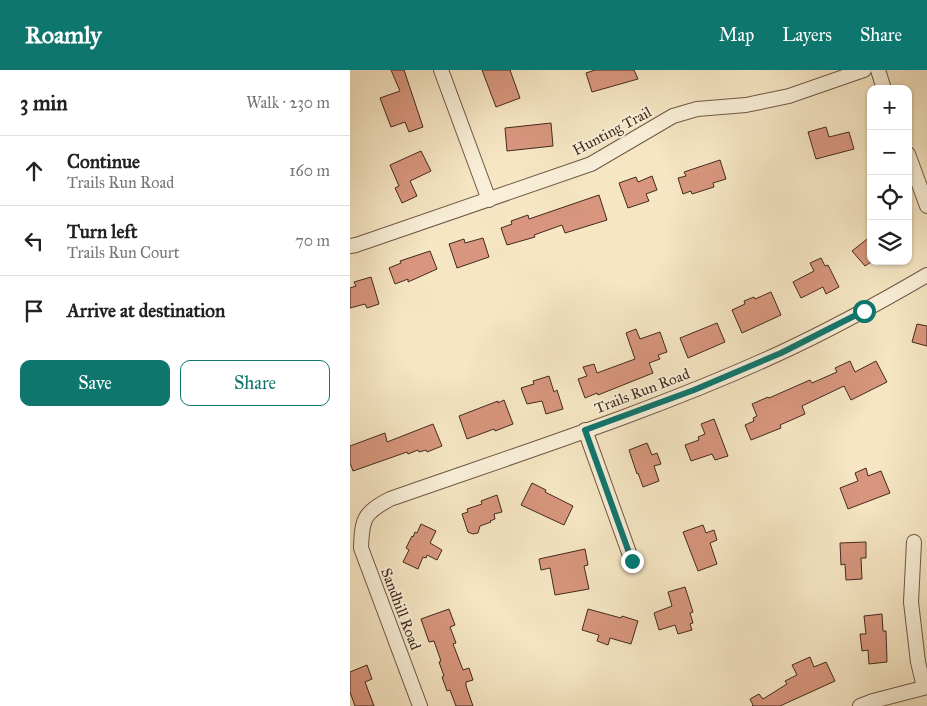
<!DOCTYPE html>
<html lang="en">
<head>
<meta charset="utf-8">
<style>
	body { margin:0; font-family:"IM FELL Great Primer",serif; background:#f6f6f6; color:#222 }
	.controls { position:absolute; right:15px; top:15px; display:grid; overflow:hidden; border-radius:10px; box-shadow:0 1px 4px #0004 }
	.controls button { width:45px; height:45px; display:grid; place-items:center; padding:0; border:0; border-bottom:1px solid #e0e0e0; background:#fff; color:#222; font:25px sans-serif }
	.stop { position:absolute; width:15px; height:15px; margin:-11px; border:4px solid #0f766e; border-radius:50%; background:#fff }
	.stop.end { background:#0f766e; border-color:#fff; box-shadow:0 1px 5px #0008 }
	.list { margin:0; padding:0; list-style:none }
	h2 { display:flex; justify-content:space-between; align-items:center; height:65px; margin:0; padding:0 20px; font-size:21px }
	h2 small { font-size:16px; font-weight:400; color:#767676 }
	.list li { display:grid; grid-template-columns:32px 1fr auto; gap:15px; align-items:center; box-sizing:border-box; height:70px; padding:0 20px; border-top:1px solid #e0e0e0 }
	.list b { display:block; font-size:19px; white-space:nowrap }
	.list p { margin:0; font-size:16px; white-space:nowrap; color:#767676 }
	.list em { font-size:16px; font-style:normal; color:#767676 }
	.actions { display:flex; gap:10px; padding:15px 20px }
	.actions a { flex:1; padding:11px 0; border:1px solid #0f766e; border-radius:10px; text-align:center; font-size:18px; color:#0f766e }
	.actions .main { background:#0f766e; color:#fff }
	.icon { flex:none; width:28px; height:28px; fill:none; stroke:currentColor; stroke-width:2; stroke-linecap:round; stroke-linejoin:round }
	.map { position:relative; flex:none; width:577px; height:636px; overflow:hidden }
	header { display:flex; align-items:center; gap:30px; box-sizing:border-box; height:70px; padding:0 25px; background:#0f766e; color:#fff }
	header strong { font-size:24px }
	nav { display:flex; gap:28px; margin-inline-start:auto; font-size:18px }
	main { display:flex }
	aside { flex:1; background:#fff }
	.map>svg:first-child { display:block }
</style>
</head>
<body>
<header>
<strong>Roamly</strong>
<nav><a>Map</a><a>Layers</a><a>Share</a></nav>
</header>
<main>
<aside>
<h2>3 min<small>Walk · 230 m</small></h2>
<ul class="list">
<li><svg class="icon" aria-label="ahead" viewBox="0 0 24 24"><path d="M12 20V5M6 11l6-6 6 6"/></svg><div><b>Continue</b><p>Trails Run Road</p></div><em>160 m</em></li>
<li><svg class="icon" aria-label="left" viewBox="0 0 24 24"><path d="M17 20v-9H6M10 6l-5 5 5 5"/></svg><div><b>Turn left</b><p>Trails Run Court</p></div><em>70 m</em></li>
<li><svg class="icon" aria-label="arrive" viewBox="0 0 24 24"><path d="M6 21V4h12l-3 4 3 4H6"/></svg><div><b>Arrive at destination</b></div></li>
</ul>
<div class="actions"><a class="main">Save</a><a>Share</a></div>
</aside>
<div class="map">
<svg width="577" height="636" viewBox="0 0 577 636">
	<rect width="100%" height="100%" fill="#f6e6c3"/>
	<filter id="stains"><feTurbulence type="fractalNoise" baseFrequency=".004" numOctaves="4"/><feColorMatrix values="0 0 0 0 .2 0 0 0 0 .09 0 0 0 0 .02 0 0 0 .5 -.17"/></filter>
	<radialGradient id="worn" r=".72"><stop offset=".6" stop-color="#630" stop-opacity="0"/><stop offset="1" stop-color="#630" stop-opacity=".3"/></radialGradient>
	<g fill="#d7967d" stroke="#44291e">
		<polygon points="41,0 54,0 73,57 59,62 55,52 41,57 30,28 50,21"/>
		<polygon points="132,0 160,0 170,28 146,37"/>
		<polygon points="245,0 284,0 288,9 242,22 236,3"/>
		<polygon points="201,53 203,76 157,81 155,58"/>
		<polygon points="476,57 479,67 499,62 504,79 466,89 458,62"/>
		<polygon points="71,81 81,101 60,111 67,126 52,133 45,118 49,116 40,95"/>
		<polygon points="370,90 376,109 363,113 364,117 342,124 341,121 333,124 328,108 336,106 334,102"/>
		<polygon points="302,106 307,120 296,124 299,131 278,138 269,113 286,107 288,112"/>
		<polygon points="249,125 257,150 215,163 212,155 184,165 185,167 157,175 151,158 162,154 161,151 178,145 179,149"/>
		<polygon points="521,166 521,192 515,196 502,181"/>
		<polygon points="133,168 139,187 107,198 99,174 114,169 115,173"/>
		<polygon points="80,181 87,199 58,212 58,209 45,214 39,198 51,193 50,191"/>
		<polygon points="471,188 475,196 478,195 489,217 476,224 473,217 451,228 443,212 464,201 460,193"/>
		<polygon points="21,207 29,234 17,238 15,234 0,238 0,218 6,216 4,212"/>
		<polygon points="421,222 431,245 392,263 382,240 395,234 394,231 404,227 405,229"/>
		<polygon points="367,253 375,272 338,288 330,268"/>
		<polygon points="567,254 577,256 577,276 562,272"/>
		<polygon points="286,259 290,269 310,262 317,282 308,285 310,289 299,293 303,303 248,325 247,323 235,328 228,309 237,306 233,297 244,294 247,303 285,289 276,263"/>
		<polygon points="500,291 505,302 526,291 537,312 501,330 494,316 452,336 455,344 430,355 431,358 401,370 395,355 404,351 403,348 407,346 402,334 418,327 419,328 460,310 462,313 487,302 485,298"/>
		<polygon points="199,306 204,322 207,320 213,339 196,344 192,331 177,334 171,318 184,314 183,311"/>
		<polygon points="154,330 163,354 145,361 144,359 117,369 109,346 148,331 148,333"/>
		<polygon points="364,349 378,386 365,390 362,384 341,391 335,375 349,370 348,367 355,364 351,354"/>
		<polygon points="83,354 92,376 77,382 76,380 69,382 68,380 58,384 57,382 3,401 0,393 0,376 35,363 37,372"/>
		<polygon points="297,373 302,385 307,383 311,394 304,396 309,411 293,417 288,403 287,404 279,380"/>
		<polygon points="516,398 518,406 531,401 540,423 498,439 490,418 508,411 505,403"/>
		<polygon points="182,413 196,420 195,422 223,436 214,455 171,435"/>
		<polygon points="147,425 152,442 144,444 145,449 140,451 141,452 130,456 128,463 123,464 118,462 112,444 118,442 117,439 132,434 131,431"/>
		<polygon points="71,454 86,461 80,473 92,480 87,490 77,485 76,488 73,487 68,499 53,492 59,480 56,478 62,466 63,467 65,462 67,463"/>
		<polygon points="353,455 356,463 364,460 367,470 360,473 367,494 348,501 333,462"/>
		<polygon points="516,472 516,488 511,488 512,509 496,510 495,494 491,495 490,473"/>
		<polygon points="235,479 238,495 234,496 239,519 205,525 200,498 191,500 189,489"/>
		<polygon points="335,517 343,542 340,543 343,553 340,554 342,560 328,564 325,555 309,560 304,543 322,536 318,522"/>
		<polygon points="99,539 105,555 100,557 106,573 103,574 113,600 119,598 123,610 116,612 116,616 123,636 106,636 100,620 97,621 92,607 94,606 89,592 91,591 84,571 79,572 71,549"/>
		<polygon points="238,539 271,548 272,546 288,551 281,574 260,568 258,575 247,571 249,565 232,560"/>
		<polygon points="532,544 533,561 536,561 537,592 519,594 518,580 512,581 510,564 516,564 514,546"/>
		<polygon points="460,587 464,597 476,592 485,611 430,636 402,636 403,635 400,629 409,624 413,629 437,614 435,611 447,605 442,595"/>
		<polygon points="17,595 22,609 15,612 24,636 5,636 0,622 0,602"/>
	</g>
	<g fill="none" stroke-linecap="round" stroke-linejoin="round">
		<g stroke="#705847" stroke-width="16">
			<g id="minor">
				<polyline points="91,0 139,130"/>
				<polyline points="528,0 534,19"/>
				<polyline points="558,84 577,136"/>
				<polyline points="0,176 6,175 241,94 323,46 347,39 396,35 439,26 514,0"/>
				<polyline points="235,360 282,491"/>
				<polyline points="564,472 561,532 568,592 574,617"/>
				<path d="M70,636L11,478C12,448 14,443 40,429C171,383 304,341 430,283C480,260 529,233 577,205"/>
				<polyline points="510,636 523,631 577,617"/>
			</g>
		</g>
		<use href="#minor" stroke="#f9efd8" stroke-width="14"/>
	</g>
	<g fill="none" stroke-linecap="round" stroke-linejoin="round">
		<polyline stroke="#0f766e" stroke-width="6" points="282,491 235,360 344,320 431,283 514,241"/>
	</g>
	<g text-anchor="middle" stroke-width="4" stroke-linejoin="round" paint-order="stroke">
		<g font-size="15" fill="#44291e" stroke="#f9efd8">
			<text transform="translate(262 61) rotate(-28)" y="5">Hunting Trail</text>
			<text transform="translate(292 321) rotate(-21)" y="5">Trails Run Road</text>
			<text transform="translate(51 539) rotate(69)" y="5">Sandhill Road</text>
		</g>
	</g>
	<rect width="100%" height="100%" filter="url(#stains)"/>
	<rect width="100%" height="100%" fill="url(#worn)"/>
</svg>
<div class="controls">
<button>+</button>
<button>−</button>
<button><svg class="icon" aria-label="locate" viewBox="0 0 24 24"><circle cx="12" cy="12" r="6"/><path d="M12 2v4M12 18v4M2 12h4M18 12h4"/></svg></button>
<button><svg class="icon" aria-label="layers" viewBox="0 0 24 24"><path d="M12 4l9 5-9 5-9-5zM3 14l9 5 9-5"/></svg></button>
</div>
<div class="stop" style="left:514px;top:241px"></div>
<div class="stop end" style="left:282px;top:491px"></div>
</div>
</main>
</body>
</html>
